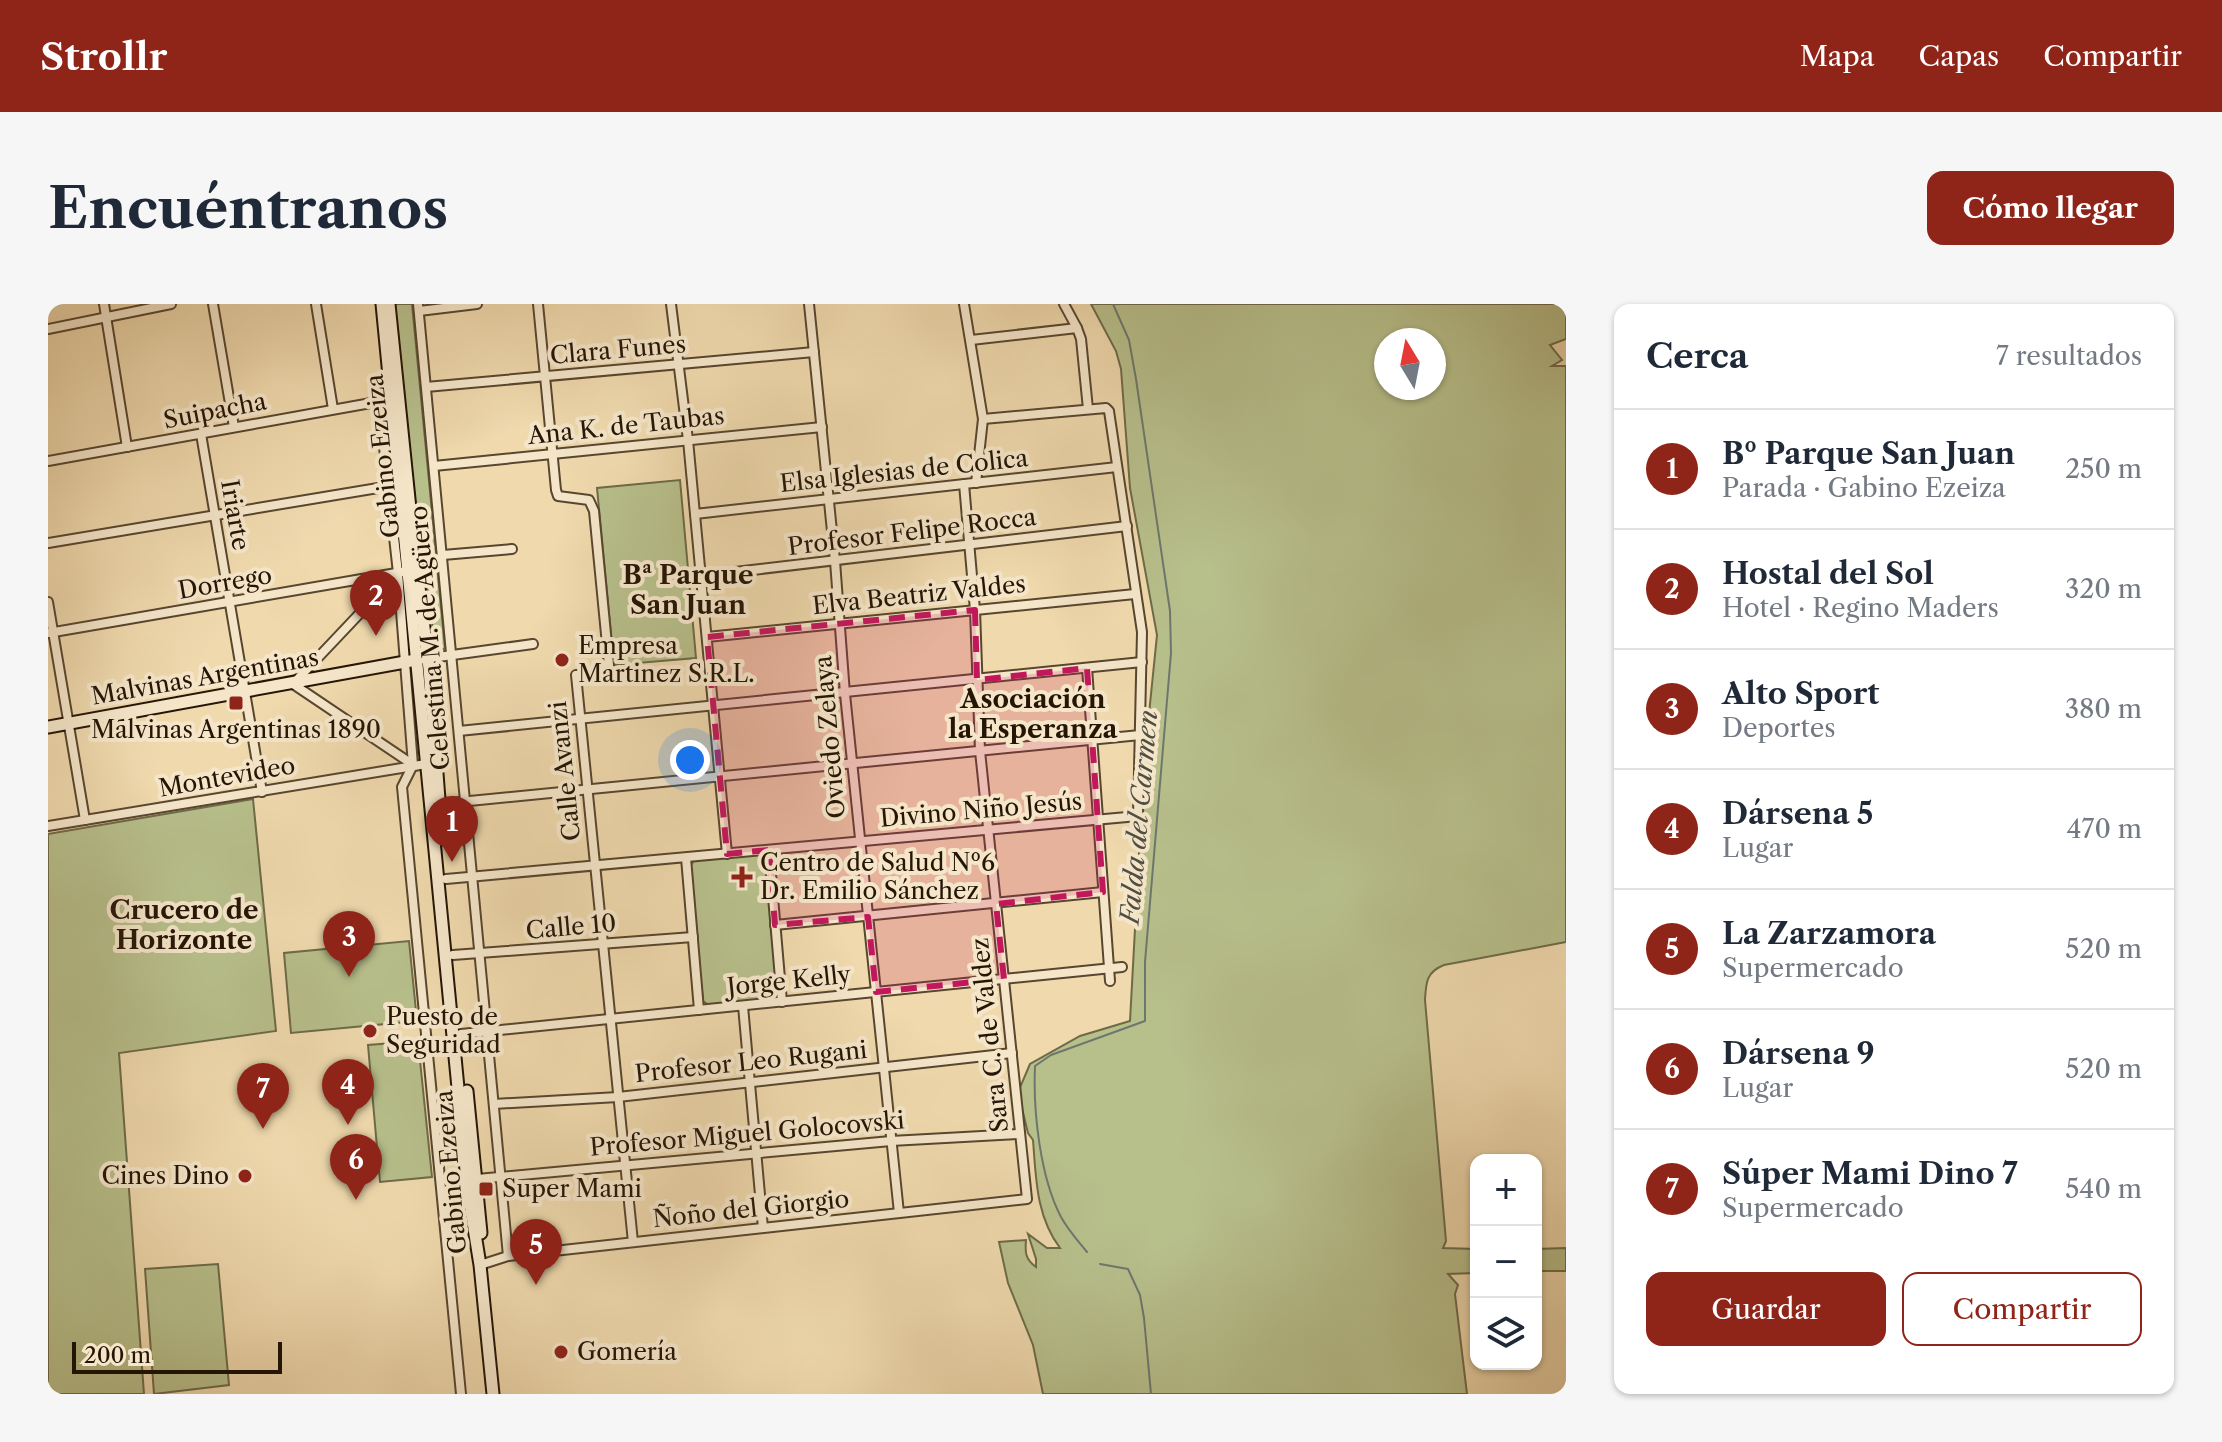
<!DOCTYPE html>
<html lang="es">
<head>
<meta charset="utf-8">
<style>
	body { margin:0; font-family:"Libre Caslon Text",serif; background:#f6f6f7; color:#1f2937 }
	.controls { position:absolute; right:24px; bottom:24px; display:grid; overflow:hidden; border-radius:16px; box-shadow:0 2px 6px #0004 }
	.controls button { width:72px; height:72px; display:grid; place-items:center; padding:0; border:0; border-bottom:2px solid #e0e1e3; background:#fff; color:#1f2937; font:40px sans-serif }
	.compass { position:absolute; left:1326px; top:24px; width:72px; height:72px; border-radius:50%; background:#fff; box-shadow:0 2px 6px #0004; rotate:350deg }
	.scale { position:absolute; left:24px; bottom:20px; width:210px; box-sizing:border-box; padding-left:8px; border:4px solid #251505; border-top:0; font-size:22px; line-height:28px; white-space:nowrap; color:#251505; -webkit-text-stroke:6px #f5e6ca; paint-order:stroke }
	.you { position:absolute; left:642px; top:456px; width:28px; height:28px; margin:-20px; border:6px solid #fff; border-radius:50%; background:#1a73e8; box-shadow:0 0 0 12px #1a73e833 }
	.badge { display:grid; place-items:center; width:52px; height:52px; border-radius:50%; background:#8f2418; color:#fff; font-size:26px; font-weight:700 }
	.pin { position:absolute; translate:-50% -66px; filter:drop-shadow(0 2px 4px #0008) }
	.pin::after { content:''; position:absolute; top:42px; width:28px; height:24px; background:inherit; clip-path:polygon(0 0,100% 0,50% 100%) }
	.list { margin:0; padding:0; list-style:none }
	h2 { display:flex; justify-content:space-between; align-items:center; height:104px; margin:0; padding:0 32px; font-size:34px }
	h2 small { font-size:26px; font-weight:400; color:#747a83 }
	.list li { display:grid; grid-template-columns:52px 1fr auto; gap:24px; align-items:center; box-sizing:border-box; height:120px; padding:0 32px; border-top:2px solid #e0e1e3 }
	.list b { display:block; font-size:30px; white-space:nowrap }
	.list p { margin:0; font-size:26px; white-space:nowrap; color:#747a83 }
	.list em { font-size:26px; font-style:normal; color:#747a83 }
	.actions { display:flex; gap:16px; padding:24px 32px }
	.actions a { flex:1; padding:18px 0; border:2px solid #8f2418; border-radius:16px; text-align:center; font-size:28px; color:#8f2418 }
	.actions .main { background:#8f2418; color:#fff }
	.icon { flex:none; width:44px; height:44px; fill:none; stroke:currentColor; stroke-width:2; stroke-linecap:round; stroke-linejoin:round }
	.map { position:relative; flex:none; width:1518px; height:1090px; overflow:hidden; border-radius:16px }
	header { display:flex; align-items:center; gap:48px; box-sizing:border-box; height:112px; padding:0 40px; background:#8f2418; color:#fff }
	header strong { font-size:38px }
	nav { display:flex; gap:44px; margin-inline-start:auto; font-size:28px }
	.intro { display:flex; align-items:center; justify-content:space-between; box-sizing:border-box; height:192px; padding:0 48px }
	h1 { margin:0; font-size:56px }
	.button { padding:20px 36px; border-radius:16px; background:#8f2418; color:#fff; font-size:28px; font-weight:700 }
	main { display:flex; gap:48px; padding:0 48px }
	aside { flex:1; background:#fff; border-radius:16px; box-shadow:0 2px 6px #0004 }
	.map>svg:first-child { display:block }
</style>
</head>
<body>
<header>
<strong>Strollr</strong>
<nav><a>Mapa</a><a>Capas</a><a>Compartir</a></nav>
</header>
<div class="intro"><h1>Encuéntranos</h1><a class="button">Cómo llegar</a></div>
<main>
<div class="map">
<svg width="1518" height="1090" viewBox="0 0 1518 1090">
	<rect width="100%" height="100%" fill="#efd9ad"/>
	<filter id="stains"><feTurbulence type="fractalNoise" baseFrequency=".0025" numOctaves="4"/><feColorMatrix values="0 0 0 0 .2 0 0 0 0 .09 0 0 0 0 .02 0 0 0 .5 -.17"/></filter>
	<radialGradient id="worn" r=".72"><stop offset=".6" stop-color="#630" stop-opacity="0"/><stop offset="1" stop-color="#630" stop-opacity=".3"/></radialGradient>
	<g fill="#b7bf8b" stroke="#6e6a48" stroke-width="2" fill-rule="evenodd">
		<polygon points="347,0 364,0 397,344 391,348 388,345 370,225"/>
		<path d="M1043,0H1518V35L1502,41L1514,56L1504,62H1518V638L1396,661C1378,668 1378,679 1377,696L1398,937L1395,944L1428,945V969L1400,970L1410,981L1407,990L1419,1090H995L985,1041L960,979L951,938L978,936C977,948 977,955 988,963V955L980,930L999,944H1012C988,912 988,874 985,836L980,829L970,788L982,760L1032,732L1082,717L1096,459L1109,331L1082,184L1073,65L1068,47ZM1338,36H1386V84H1338Z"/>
		<polygon points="632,176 648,354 566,361 549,184"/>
		<polygon points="205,495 228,727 71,749 96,1090 0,1090 0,530"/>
		<polygon points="710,550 718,557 731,688 726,696 662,702 655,697 641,564 647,555"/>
		<polygon points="361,637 369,717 243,729 236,649"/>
		<polygon points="370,737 384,873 332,878 320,741"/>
		<polygon points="1518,944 1518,967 1488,967 1488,945"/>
		<polygon points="170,960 181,1081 106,1090 97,965"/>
	</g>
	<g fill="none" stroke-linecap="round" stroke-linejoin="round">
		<g stroke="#6d776e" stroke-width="2">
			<path d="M1039,948C1030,937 1020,926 1013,913C992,873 985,807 987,762L1003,751L1097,717V658L1123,349L1122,307L1088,75L1081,36L1065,0"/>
			<polyline points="1052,960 1080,965 1092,991 1096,1014 1103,1090"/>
		</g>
		<g stroke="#58462f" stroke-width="12">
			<g id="street">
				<polyline points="56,0 79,143"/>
				<polyline points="165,0 186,123"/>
				<polyline points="268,0 285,105"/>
				<polyline points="370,0 460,952"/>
				<path d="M490,0L508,186L510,192L541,196L546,207L561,361C555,372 539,370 528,371L585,938"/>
				<polyline points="623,0 640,136 679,550"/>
				<polyline points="761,0 787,257 797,390 851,909"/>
				<polyline points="916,0 935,115 928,179"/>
				<polyline points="1016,0 1029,24"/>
				<polyline points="371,7 429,0"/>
				<polyline points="0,25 123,0"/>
				<polyline points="923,36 1029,24 1033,35 1040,105"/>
				<polyline points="378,83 766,48"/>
				<polyline points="331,98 350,269 365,461 354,483 413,1090"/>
				<polyline points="153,130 214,488"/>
				<polyline points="0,157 334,97"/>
				<polyline points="386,162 774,123"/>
				<polyline points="647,210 1069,163"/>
				<polyline points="0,239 342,182"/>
				<polyline points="395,251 464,245"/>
				<polyline points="350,269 245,380 364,460"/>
				<polyline points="653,272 1079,222"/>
				<polyline points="0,298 37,516"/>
				<polyline points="0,329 354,268"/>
				<polyline points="659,333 1087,290"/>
				<polyline points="368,356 485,340"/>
				<polyline points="1039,364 1062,677"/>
				<polyline points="411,427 1094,358"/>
				<polyline points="391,500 1092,431"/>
				<polyline points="0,522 378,460"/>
				<polyline points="721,546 734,698"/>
				<polyline points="638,554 651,706"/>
				<polyline points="398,575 1090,512 1094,328 1061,107 1058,104 935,115"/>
				<polyline points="727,621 1055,588"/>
				<polyline points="405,651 645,633"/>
				<polyline points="695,702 715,924"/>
				<polyline points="413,730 1074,663"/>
				<polyline points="446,800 570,793 964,749"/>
				<polyline points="429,875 843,837 972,830"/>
				<polyline points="432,961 460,952 979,895 932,447 927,306 916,180"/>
			</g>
		</g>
		<g stroke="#251505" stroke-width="15">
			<g id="secondary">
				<polyline points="334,0 420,887 432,961 445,1090"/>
				<polyline points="341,0 365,234 381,364 394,535"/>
				<polyline points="0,423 368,356"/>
				<polyline points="419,787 433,929"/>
			</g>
		</g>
		<use href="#street" stroke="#f5e6ca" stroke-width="8"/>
		<use href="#secondary" stroke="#f5e6ca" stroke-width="11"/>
	</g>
	<path fill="#c2185b" fill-opacity="0.2" stroke="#c2185b" stroke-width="6" stroke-dasharray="16 10" stroke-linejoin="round" d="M927,306L929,376L1039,364L1055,588L948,600L956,675L828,688L820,613L727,621L721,546L679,550L659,333Z"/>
	<g fill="#8f2418" stroke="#f5e6ca" stroke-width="3">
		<circle cx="514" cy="356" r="8"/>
		<rect x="180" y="391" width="16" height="16" rx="4"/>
		<path d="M690 561h8v8h8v8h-8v8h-8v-8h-8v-8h8z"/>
		<circle cx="322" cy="727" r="8"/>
		<circle cx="197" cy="872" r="8"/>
		<rect x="430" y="877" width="16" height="16" rx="4"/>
		<circle cx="513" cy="1048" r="8"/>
	</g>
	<g text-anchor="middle" stroke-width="8" stroke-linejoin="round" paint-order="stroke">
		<g font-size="24" fill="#251505" stroke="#f5e6ca">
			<text transform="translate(570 46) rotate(-5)" y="8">Clara Funes</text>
			<text transform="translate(167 107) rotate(-11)" y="8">Suipacha</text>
			<text transform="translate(578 122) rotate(-6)" y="8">Ana K. de Taubas</text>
			<text transform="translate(335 152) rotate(-96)" y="8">Gabino Ezeiza</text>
			<text transform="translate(856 167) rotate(-6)" y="8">Elsa Iglesias de Colica</text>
			<text transform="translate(187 211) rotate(80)" y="8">Iriarte</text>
			<text transform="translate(864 228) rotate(-7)" y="8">Profesor Felipe Rocca</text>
			<text transform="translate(177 279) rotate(-10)" y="8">Dorrego</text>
			<text transform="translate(871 291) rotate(-6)" y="8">Elva Beatriz Valdes</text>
			<text transform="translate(382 334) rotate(-95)" y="8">Celestina M. de Agüero</text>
			<text transform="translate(157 373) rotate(-10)" y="8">Malvinas Argentinas</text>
			<text transform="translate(782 433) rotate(-95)" y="8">Oviedo Zelaya</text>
			<text transform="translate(517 467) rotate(-96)" y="8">Calle Avanzi</text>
			<text transform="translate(179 473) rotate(-10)" y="8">Montevideo</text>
			<text transform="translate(933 506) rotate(-5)" y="8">Divino Niño Jesús</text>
			<text transform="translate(523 623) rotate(-5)" y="8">Calle 10</text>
			<text transform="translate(741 677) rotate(-6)" y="8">Jorge Kelly</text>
			<text transform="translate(942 731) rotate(-96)" y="8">Sara C. de Valdez</text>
			<text transform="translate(703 758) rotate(-6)" y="8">Profesor Leo Rugani</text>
			<text transform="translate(699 830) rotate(-5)" y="8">Profesor Miguel Golocovski</text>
			<text transform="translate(403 868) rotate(-95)" y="8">Gabino Ezeiza</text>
			<text transform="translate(703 905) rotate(-6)" y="8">Ñoño del Giorgio</text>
		</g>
		<g font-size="24" fill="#251505" stroke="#f5e6ca" text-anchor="start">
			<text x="530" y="350">Empresa<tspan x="530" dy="28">Martinez S.R.L.</tspan></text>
			<text x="188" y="434" text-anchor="middle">Malvinas Argentinas 1890</text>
			<text x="712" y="567">Centro de Salud Nº6<tspan x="712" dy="28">Dr. Emilio Sánchez</tspan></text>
			<text x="338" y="721">Puesto de<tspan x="338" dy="28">Seguridad</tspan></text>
			<text x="181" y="880" text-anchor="end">Cines Dino</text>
			<text x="454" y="893">Super Mami</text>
			<text x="529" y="1056">Gomería</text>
		</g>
		<g font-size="26" font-weight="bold" fill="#251505" stroke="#f5e6ca">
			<text x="640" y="280">Bª Parque<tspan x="640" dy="30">San Juan</tspan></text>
			<text x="985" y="404">Asociación<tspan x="985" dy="30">la Esperanza</tspan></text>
			<text x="136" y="615">Crucero de<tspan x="136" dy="30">Horizonte</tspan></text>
		</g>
		<g font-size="26" font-style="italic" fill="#4f4e42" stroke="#f5e6ca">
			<text transform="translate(1091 513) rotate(-85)" y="9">Falda del Carmen</text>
		</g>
	</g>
	<rect width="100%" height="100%" filter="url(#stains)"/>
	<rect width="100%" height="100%" fill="url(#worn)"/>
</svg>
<div class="controls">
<button>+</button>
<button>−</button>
<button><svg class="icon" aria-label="layers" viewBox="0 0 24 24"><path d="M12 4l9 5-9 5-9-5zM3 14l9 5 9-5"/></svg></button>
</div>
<svg class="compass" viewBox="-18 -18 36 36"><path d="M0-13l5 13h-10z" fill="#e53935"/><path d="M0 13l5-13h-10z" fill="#747a83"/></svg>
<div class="scale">200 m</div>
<div class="you"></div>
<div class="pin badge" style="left:404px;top:558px">1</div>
<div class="pin badge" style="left:328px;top:332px">2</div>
<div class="pin badge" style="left:301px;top:673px">3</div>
<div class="pin badge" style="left:300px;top:821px">4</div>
<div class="pin badge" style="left:488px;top:981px">5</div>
<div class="pin badge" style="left:308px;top:896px">6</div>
<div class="pin badge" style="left:215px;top:825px">7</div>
</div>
<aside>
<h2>Cerca<small>7 resultados</small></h2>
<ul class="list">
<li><span class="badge">1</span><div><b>Bº Parque San Juan</b><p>Parada · Gabino Ezeiza</p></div><em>250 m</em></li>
<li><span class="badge">2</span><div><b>Hostal del Sol</b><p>Hotel · Regino Maders</p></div><em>320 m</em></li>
<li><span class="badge">3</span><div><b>Alto Sport</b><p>Deportes</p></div><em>380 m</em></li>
<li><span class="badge">4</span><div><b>Dársena 5</b><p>Lugar</p></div><em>470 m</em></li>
<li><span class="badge">5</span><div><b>La Zarzamora</b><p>Supermercado</p></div><em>520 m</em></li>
<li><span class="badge">6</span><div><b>Dársena 9</b><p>Lugar</p></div><em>520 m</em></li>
<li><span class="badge">7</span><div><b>Súper Mami Dino 7</b><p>Supermercado</p></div><em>540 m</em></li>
</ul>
<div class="actions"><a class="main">Guardar</a><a>Compartir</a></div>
</aside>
</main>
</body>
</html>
